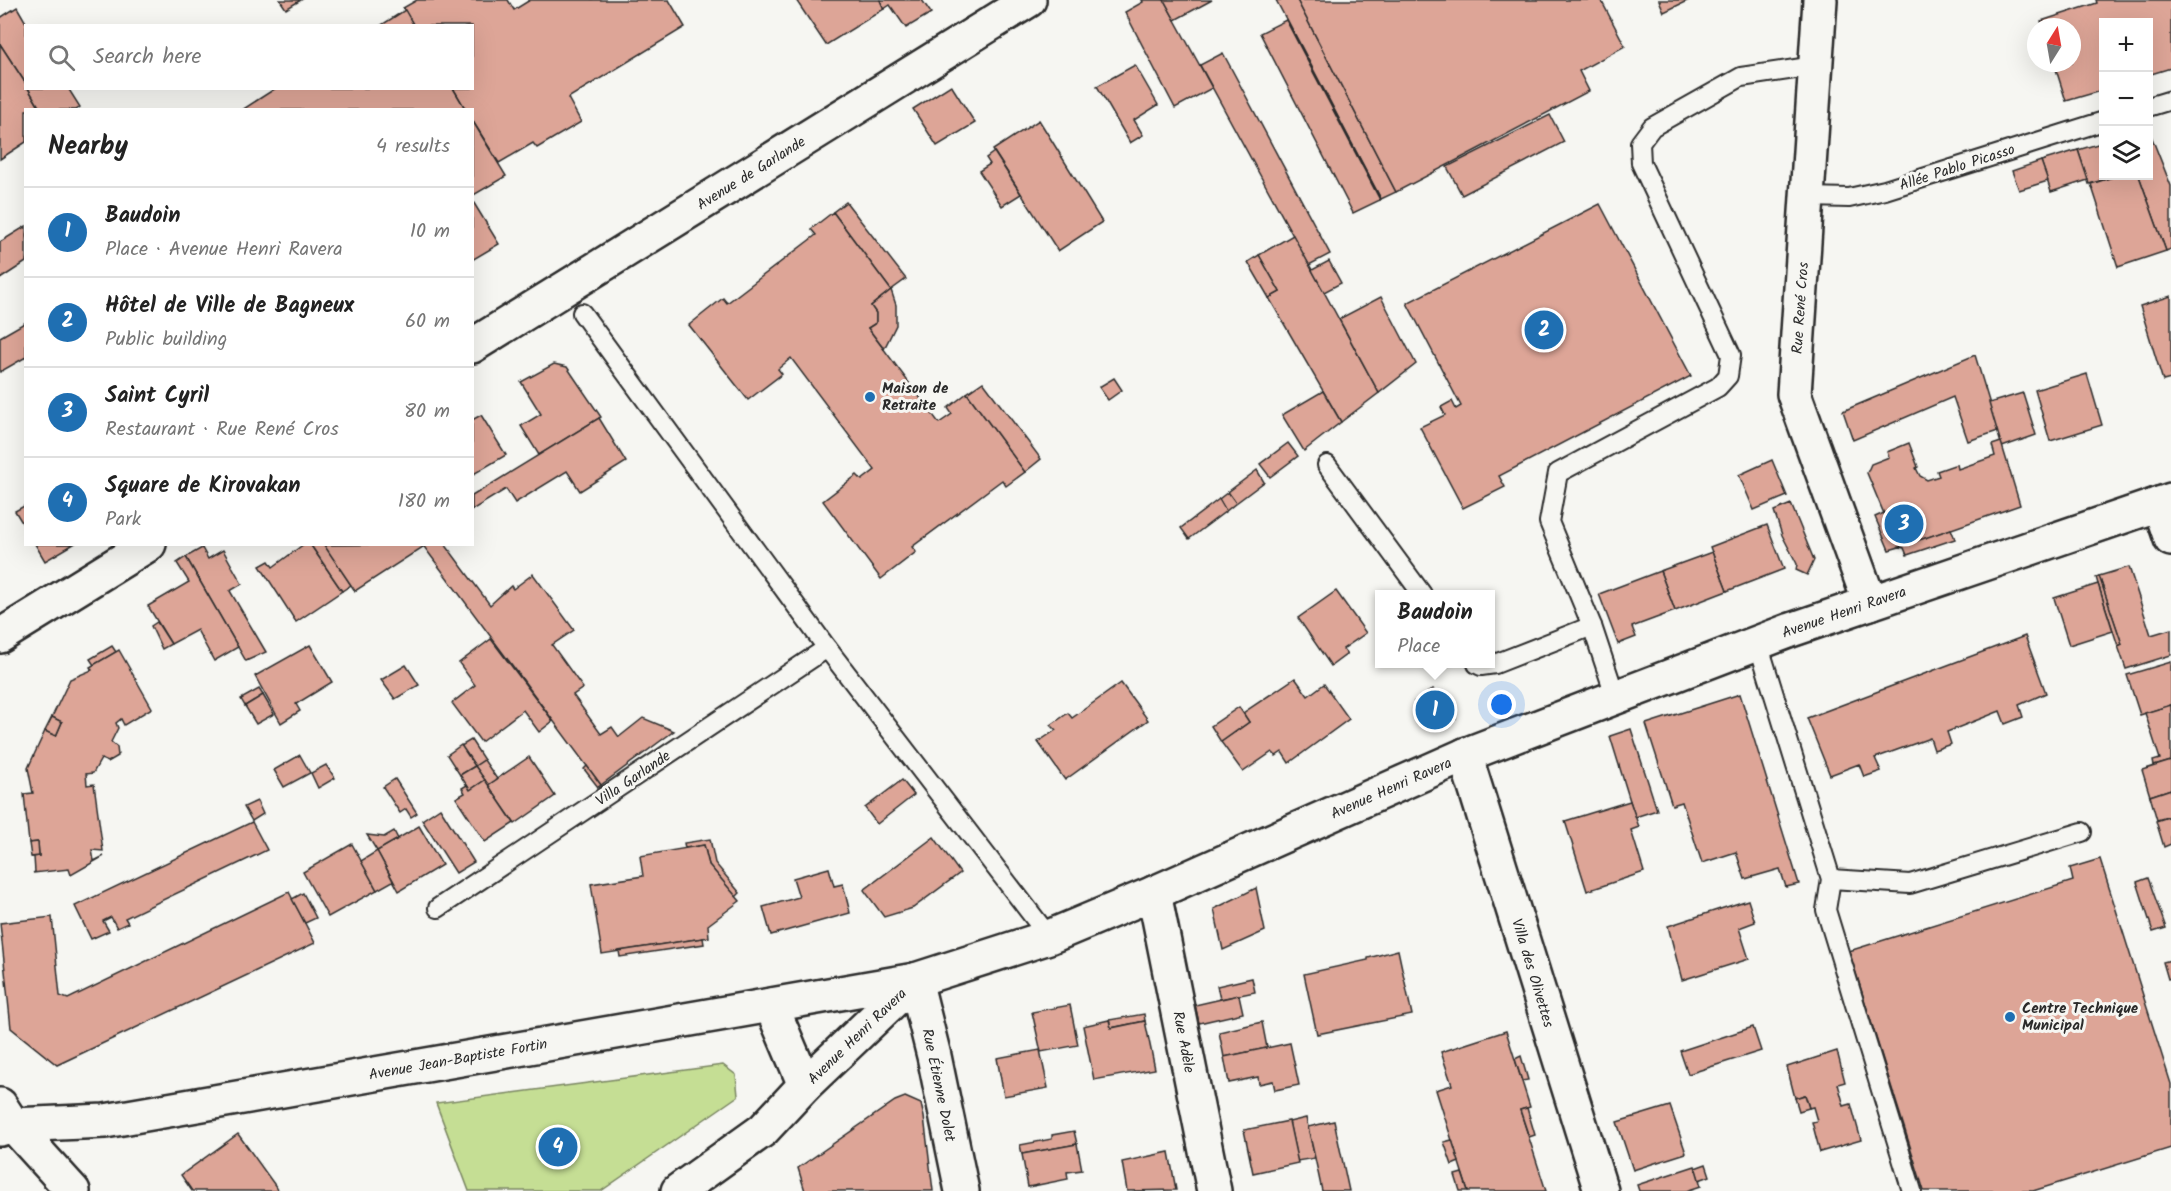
<!DOCTYPE html>
<html lang="en">
<head>
<meta charset="utf-8">
<style>
	body { margin:0; font-family:Kalam,sans-serif; background:#f6f6f6; color:#222 }
	.controls { position:absolute; right:18px; top:18px; display:grid; overflow:hidden; border-radius:0px; box-shadow:0 6px 24px #0002 }
	.controls button { width:54px; height:54px; display:grid; place-items:center; padding:0; border:0; border-bottom:2px solid #e0e0e0; background:#fff; color:#222; font:30px sans-serif }
	.compass { position:absolute; left:2027px; top:18px; width:54px; height:54px; border-radius:50%; background:#fff; box-shadow:0 6px 24px #0002; rotate:11deg }
	.you { position:absolute; left:1502px; top:705px; width:21px; height:21px; margin:-15px; border:4px solid #fff; border-radius:50%; background:#1a73e8; box-shadow:0 0 0 9px #1a73e833 }
	.badge { display:grid; place-items:center; width:39px; height:39px; border-radius:50%; background:#1f6fb2; color:#fff; font-size:20px; font-weight:700 }
	.pin { position:absolute; translate:-50% -50%; border:3px solid #fff; box-shadow:0 2px 6px #0006 }
	.popup { position:absolute; left:1375px; top:590px; width:120px; height:78px; box-sizing:border-box; display:grid; place-content:center; border-radius:0px; background:#fff; filter:drop-shadow(0 2px 4px #0005); font-size:20px; white-space:nowrap; color:#767676 }
	.popup b { font-size:22px; color:#222 }
	.popup::after { content:''; position:absolute; left:50%; top:100%; margin-left:-12px; border:12px solid transparent; border-top-color:#fff }
	.list { margin:0; padding:0; list-style:none }
	h2 { display:flex; justify-content:space-between; align-items:center; height:78px; margin:0; padding:0 24px; font-size:26px }
	h2 small { font-size:20px; font-weight:400; color:#767676 }
	.list li { display:grid; grid-template-columns:39px 1fr auto; gap:18px; align-items:center; box-sizing:border-box; height:90px; padding:0 24px; border-top:2px solid #e0e0e0 }
	.list b { display:block; font-size:22px; white-space:nowrap }
	.list p { margin:0; font-size:20px; white-space:nowrap; color:#767676 }
	.list em { font-size:20px; font-style:normal; color:#767676 }
	.icon { flex:none; width:33px; height:33px; fill:none; stroke:currentColor; stroke-width:2; stroke-linecap:round; stroke-linejoin:round }
	.map { position:relative; flex:none; width:2171px; height:1191px; overflow:hidden }
	.search { position:absolute; background:#fff; box-shadow:0 6px 24px #0002; left:24px; top:24px; width:450px; height:66px; display:flex; align-items:center; gap:15px; box-sizing:border-box; padding:0 21px; border-radius:0px; color:#767676; font-size:22px }
	.panel { position:absolute; background:#fff; box-shadow:0 6px 24px #0002; left:24px; top:108px; width:450px; height:438px; border-radius:0px }
	.map>svg:first-child { display:block }
</style>
</head>
<body>
<div class="map">
<svg width="2171" height="1191" viewBox="0 0 2171 1191">
	<rect width="100%" height="100%" fill="#f6f6f2"/>
	<filter id="ink" filterUnits="userSpaceOnUse"><feTurbulence type="fractalNoise" baseFrequency=".0167" numOctaves="2"/><feDisplacementMap in="SourceGraphic" scale="12" xChannelSelector="R" yChannelSelector="G"/><feConvolveMatrix kernelMatrix="1 2 1 2 8 2 1 2 1" color-interpolation-filters="sRGB"/></filter>
	<g filter="url(#ink)">
		<polygon fill="#c5de94" stroke="#788460" stroke-width="1.5" points="723,1065 736,1075 738,1096 601,1191 469,1191 436,1103"/>
		<g fill="#dda597" stroke="#2b2b2b" stroke-width="1.5">
			<polygon points="280,0 301,0 286,9"/>
			<polygon points="417,0 508,0 514,10 530,0 669,0 685,27 568,98 581,122 537,148 533,143 499,163 472,120 472,110 466,110 453,88 472,88 472,26 414,26 403,8"/>
			<polygon points="796,0 880,0 884,9 826,45"/>
			<polygon points="880,0 922,0 931,13 906,28 890,5 884,9"/>
			<polygon points="1142,0 1164,0 1212,88 1175,108 1125,12 1143,2"/>
			<polygon points="1164,0 1212,0 1175,20"/>
			<polygon points="1276,0 1297,0 1396,192 1381,199"/>
			<polygon points="1297,0 1601,0 1625,46 1579,71 1589,91 1396,192"/>
			<polygon points="1659,0 1689,0 1664,12"/>
			<polygon points="2096,0 2171,0 2171,68 2148,75 2148,22 2104,22 2104,90 2066,101 2054,63 2072,63 2072,27 2043,27 2041,21 2097,3"/>
			<polygon points="17,7 28,26 26,26 26,84 0,44 0,18"/>
			<polygon points="405,10 414,26 380,26"/>
			<polygon points="1287,19 1381,199 1380,200 1286,20"/>
			<polygon points="1286,20 1380,200 1353,213 1260,33"/>
			<polygon points="0,44 26,84 26,88 28,88 41,110 26,110 26,142 0,159"/>
			<polygon points="1223,53 1330,254 1309,265 1200,65"/>
			<polygon points="1135,65 1158,105 1134,120 1143,135 1130,143 1097,86"/>
			<polygon points="951,85 975,123 937,146 913,109"/>
			<polygon points="28,88 68,88 80,107 76,110 41,110"/>
			<polygon points="276,88 453,88 466,110 242,110"/>
			<polygon points="1550,115 1564,142 1462,195 1447,167"/>
			<polygon points="472,120 506,176 472,196"/>
			<polygon points="1039,120 1102,222 1058,251 993,150"/>
			<polygon points="2148,128 2171,186 2171,249 2166,251 2139,176 2148,176"/>
			<polygon points="2104,142 2104,176 2116,176 2089,184 2078,150"/>
			<polygon points="2078,150 2088,180 2051,192 2041,161"/>
			<polygon points="994,152 1021,194 1002,206 979,171 990,164 986,158"/>
			<polygon points="2041,161 2048,181 2019,190 2012,171"/>
			<polygon points="2116,176 2139,176 2166,251 2118,267 2091,184"/>
			<polygon points="472,200 499,244 472,260"/>
			<polygon points="846,202 906,279 891,290 833,212"/>
			<polygon points="1600,204 1691,376 1499,476 1505,487 1463,508 1420,427 1445,415 1441,407 1452,401 1456,409 1461,406 1407,303"/>
			<polygon points="833,212 891,290 871,306 876,313 876,323 868,328 939,423 952,414 948,408 967,393 1025,472 1006,486 1002,480 912,547 916,552 881,579 823,501 857,475 862,480 875,470 791,358 778,369 782,374 748,400 689,325 723,298 727,303 816,235 811,229"/>
			<polygon points="26,226 26,262 0,279 0,242"/>
			<polygon points="1293,235 1379,393 1341,422 1269,298 1280,292 1259,255"/>
			<polygon points="1259,255 1280,292 1269,298 1248,262"/>
			<polygon points="1329,261 1341,283 1324,292 1312,270"/>
			<polygon points="891,290 896,305 896,325 884,349 868,328 876,323 876,313 871,306"/>
			<polygon points="2171,296 2171,379 2163,381 2140,306"/>
			<polygon points="1381,297 1416,364 1379,393 1339,319"/>
			<polygon points="26,322 26,357 0,372 0,337"/>
			<polygon points="1975,355 1998,431 1968,441 1953,397 1853,440 1843,411"/>
			<polygon points="554,364 567,367 601,417 539,455 521,426 541,414 521,382"/>
			<polygon points="2087,374 2102,425 2050,441 2035,390"/>
			<polygon points="1114,378 1122,390 1108,400 1099,387"/>
			<polygon points="983,382 1041,459 1025,472 967,393"/>
			<polygon points="1323,391 1341,422 1304,451 1282,415"/>
			<polygon points="2023,393 2036,435 2002,447 1989,403"/>
			<polygon points="481,415 506,455 472,475 472,420"/>
			<polygon points="599,418 626,462 580,491 567,471 515,503 506,489 472,510 472,496"/>
			<polygon points="2001,442 2020,505 1906,545 1895,540 1867,473 1871,464 1889,457 1887,452 1909,443 1918,467 1916,468 1920,476 1927,480 1939,476 1937,471 1957,464 1958,469 1995,456 1992,445"/>
			<polygon points="1288,443 1298,456 1270,477 1260,464"/>
			<polygon points="1772,460 1787,496 1754,510 1739,475"/>
			<polygon points="1257,470 1264,482 1236,503 1228,492"/>
			<polygon points="1228,492 1236,503 1226,511 1219,499"/>
			<polygon points="1219,499 1226,511 1189,539 1181,528"/>
			<polygon points="1791,504 1814,560 1807,575 1796,570 1797,564 1782,535 1774,511"/>
			<polygon points="26,505 26,529 15,511"/>
			<polygon points="1884,513 1895,540 1906,545 1889,550 1875,517"/>
			<polygon points="1767,525 1784,569 1727,591 1710,547"/>
			<polygon points="1951,529 1955,539 1907,555 1904,548 1899,547"/>
			<polygon points="35,544 74,544 45,561"/>
			<polygon points="304,544 310,544 342,591 296,622 260,566 269,561 273,567"/>
			<polygon points="310,544 324,544 351,585 342,591"/>
			<polygon points="422,544 423,547 355,591 324,545"/>
			<polygon points="422,544 445,544 490,605 511,586 513,589 533,574 574,630 552,645 583,688 573,695 601,734 612,727 619,737 643,718 674,731 601,785"/>
			<polygon points="202,548 208,559 223,550 242,584 230,591 266,652 246,661 186,557"/>
			<polygon points="1712,552 1727,591 1675,611 1660,571"/>
			<polygon points="186,557 238,647 214,661 197,630 171,644 148,606 189,582 177,563"/>
			<polygon points="2129,567 2151,635 2171,629 2171,655 2126,669 2118,646 2122,644 2099,576"/>
			<polygon points="1660,571 1675,611 1632,627 1636,637 1618,644 1599,594"/>
			<polygon points="2099,576 2122,644 2118,646 2098,584 2096,577"/>
			<polygon points="2098,584 2113,631 2069,645 2054,598"/>
			<polygon points="1336,591 1366,633 1343,649 1347,654 1331,666 1298,618"/>
			<polygon points="157,622 171,644 162,649 151,626"/>
			<polygon points="2025,636 2046,693 2019,705 2023,717 2005,724 2000,711 1947,732 1951,744 1934,750 1930,738 1875,758 1881,771 1864,777 1859,764 1830,775 1807,718"/>
			<polygon points="491,639 553,721 539,732 523,710 481,742 452,703 475,685 459,663"/>
			<polygon points="310,645 332,682 296,704 300,711 281,723 255,676"/>
			<polygon points="112,646 116,652 94,665 90,659"/>
			<polygon points="119,650 152,708 124,725 121,719 116,723 118,728 111,742 117,747 118,756 108,762 101,759 93,773 86,774 87,785 94,784 103,851 92,850 94,861 104,856 71,875 69,869 33,873 35,872 34,857 31,857 39,856 38,842 29,843 24,794 33,793 28,768 45,731 56,736 62,722 52,717 70,679 92,670 90,667"/>
			<polygon points="2171,662 2171,705 2140,715 2127,675"/>
			<polygon points="406,665 419,685 395,699 381,680"/>
			<polygon points="1295,678 1308,696 1324,684 1349,719 1289,763 1282,752 1276,756 1272,752 1243,772 1221,742 1249,722 1243,713"/>
			<polygon points="1121,683 1148,720 1065,780 1038,742 1056,730 1051,725 1068,713 1072,718"/>
			<polygon points="259,689 263,695 245,706 241,699"/>
			<polygon points="1433,689 1456,719 1432,728 1414,702"/>
			<polygon points="1740,694 1799,884 1786,887 1780,869 1745,879 1736,852 1702,863 1682,802 1672,805 1646,724"/>
			<polygon points="263,695 274,714 256,724 245,706"/>
			<polygon points="2171,705 2171,761 2154,766 2153,761 2160,759 2145,713"/>
			<polygon points="1239,707 1249,722 1221,742 1211,726"/>
			<polygon points="52,717 62,722 56,736 45,731"/>
			<polygon points="1631,729 1657,810 1635,817 1610,736"/>
			<polygon points="471,740 484,760 475,766 461,746"/>
			<polygon points="461,745 475,766 460,775 447,755"/>
			<polygon points="300,755 310,773 284,787 274,770"/>
			<polygon points="529,757 555,796 515,824 488,785"/>
			<polygon points="484,760 497,779 488,785 475,766"/>
			<polygon points="2171,761 2171,789 2150,796 2142,770"/>
			<polygon points="326,765 335,778 318,788 311,773"/>
			<polygon points="475,766 485,780 470,790 460,775"/>
			<polygon points="587,766 601,785 598,787 584,769"/>
			<polygon points="395,779 417,813 411,817 406,809 400,813 383,787"/>
			<polygon points="485,780 514,823 485,842 456,798 465,793 462,788 467,785 470,790"/>
			<polygon points="902,780 914,795 877,824 865,808"/>
			<polygon points="2171,789 2171,816 2157,820 2150,796"/>
			<polygon points="257,801 263,814 252,821 244,807"/>
			<polygon points="1630,801 1639,827 1631,830 1644,872 1587,891 1565,821"/>
			<polygon points="440,808 474,862 456,873 422,820"/>
			<polygon points="2171,816 2171,844 2164,847 2156,821"/>
			<polygon points="252,822 267,850 125,918 128,923 117,928 111,917 103,921 109,931 91,939 75,906"/>
			<polygon points="419,826 442,865 399,891 377,851"/>
			<polygon points="394,831 398,839 377,851 367,835 384,837"/>
			<polygon points="934,837 960,873 913,908 884,917 864,890"/>
			<polygon points="710,839 715,863 740,893 736,897 709,865 704,845 685,848 684,843"/>
			<polygon points="38,842 39,856 31,857 29,843"/>
			<polygon points="352,844 377,890 328,917 303,872"/>
			<polygon points="704,845 709,865 740,901 708,925 709,937 602,954 591,884 643,876 640,856"/>
			<polygon points="377,851 393,881 377,890 361,861"/>
			<polygon points="2100,859 2171,1084 2171,1148 2033,1191 1924,1191 1849,951 2073,881 2070,868"/>
			<polygon points="829,868 834,886 843,884 850,913 771,935 763,907 799,897 793,878"/>
			<polygon points="2148,878 2166,928 2153,932 2137,882"/>
			<polygon points="1256,888 1265,931 1223,950 1214,909"/>
			<polygon points="289,892 315,943 57,1065 11,1028 0,923 52,917 60,996 68,999"/>
			<polygon points="303,893 316,918 305,923 292,899"/>
			<polygon points="1748,900 1755,922 1739,928 1749,959 1682,980 1668,926"/>
			<polygon points="703,938 704,944 620,957 619,951"/>
			<polygon points="1398,950 1412,1015 1317,1034 1304,974 1368,960 1368,958"/>
			<polygon points="2171,960 2171,978 2168,979 2163,962"/>
			<polygon points="1252,978 1255,992 1220,999 1217,986"/>
			<polygon points="1239,995 1243,1013 1199,1023 1195,1005"/>
			<polygon points="1070,1005 1078,1045 1041,1052 1032,1012"/>
			<polygon points="1144,1014 1145,1021 1111,1028 1109,1020"/>
			<polygon points="1109,1020 1111,1028 1145,1021 1155,1069 1094,1080 1083,1026"/>
			<polygon points="1262,1022 1267,1048 1224,1057 1219,1032"/>
			<polygon points="1753,1027 1761,1051 1688,1074 1680,1051"/>
			<polygon points="1506,1031 1530,1107 1520,1110 1546,1191 1468,1191 1436,1090 1452,1085 1441,1052"/>
			<polygon points="1290,1043 1299,1085 1275,1090 1273,1081 1259,1084 1258,1077 1229,1083 1224,1057"/>
			<polygon points="1040,1050 1048,1088 1004,1096 997,1058"/>
			<polygon points="1837,1051 1845,1082 1838,1084 1844,1106 1851,1104 1861,1140 1820,1152 1812,1122 1817,1121 1813,1107 1809,1108 1805,1095 1795,1098 1787,1067"/>
			<polygon points="1521,1056 1528,1080 1522,1081 1515,1059"/>
			<polygon points="1805,1095 1809,1108 1799,1111 1795,1098"/>
			<polygon points="905,1097 921,1104 924,1117 933,1191 805,1191 798,1168 895,1101"/>
			<polygon points="1670,1106 1686,1153 1633,1170 1617,1122"/>
			<polygon points="1527,1108 1535,1135 1529,1137 1520,1110"/>
			<polygon points="1306,1118 1315,1158 1297,1161 1289,1122"/>
			<polygon points="1289,1121 1298,1163 1253,1173 1244,1130"/>
			<polygon points="1334,1121 1349,1191 1322,1191 1315,1158 1308,1127"/>
			<polygon points="1074,1131 1077,1144 1022,1154 1020,1145 1052,1139 1052,1135"/>
			<polygon points="238,1134 279,1191 192,1191 181,1175"/>
			<polygon points="1452,1140 1459,1162 1452,1165 1444,1142"/>
			<polygon points="1077,1144 1082,1170 1067,1172 1068,1179 1028,1187 1022,1154"/>
			<polygon points="1169,1152 1176,1190 1127,1191 1122,1162"/>
			<polygon points="1706,1164 1710,1176 1699,1180 1695,1168"/>
			<polygon points="1695,1166 1701,1186 1686,1191 1639,1191 1637,1185"/>
			<polygon points="1462,1173 1468,1191 1460,1191 1455,1175"/>
		</g>
		<g fill="none" stroke-linecap="round" stroke-linejoin="round">
			<g stroke="#2b2b2b" stroke-width="22">
				<g id="service">
					<polyline points="2148,107 2171,100"/>
					<polyline points="1808,197 1849,198 1885,190 2104,121"/>
					<polyline points="582,313 827,648 1049,937"/>
					<polyline points="1327,465 1422,594"/>
					<polyline points="1758,643 1831,879 1826,910 1912,1191"/>
					<polyline points="1477,664 1481,666 1495,664 1592,626"/>
					<polyline points="1616,698 1592,626 1549,522 1558,473 1718,387 1728,376 1731,355 1641,163 1640,143 1652,127 1741,77 1815,66"/>
					<polyline points="1831,879 1910,884 2082,832"/>
					<polyline points="438,908 827,648"/>
				</g>
			</g>
			<g stroke="#2b2b2b" stroke-width="38">
				<g id="minor">
					<polyline points="1820,0 1794,394 1870,603"/>
					<polyline points="472,346 1029,0"/>
					<polyline points="2159,504 2171,539"/>
					<polyline points="0,636 149,544"/>
					<polyline points="1465,755 1601,1191"/>
					<polyline points="1154,893 1214,1191"/>
					<polyline points="915,980 934,1056 962,1191"/>
					<polyline points="771,1005 805,1085"/>
					<polyline points="678,1191 763,1130 805,1085 915,980"/>
				</g>
			</g>
			<g stroke="#2b2b2b" stroke-width="38">
				<polyline id="tertiary" points="0,1105 13,1125 105,1121 915,980 1049,937 1154,893 1465,755 1791,630 2171,500"/>
			</g>
			<g stroke="#2b2b2b" stroke-width="38">
				<polyline id="secondary" points="0,1129 13,1125 73,1191"/>
			</g>
			<use href="#service" stroke="#f6f6f2" stroke-width="18"/>
			<use href="#minor" stroke="#f6f6f2" stroke-width="33"/>
			<use href="#tertiary" stroke="#f6f6f2" stroke-width="33"/>
			<use href="#secondary" stroke="#f6f6f2" stroke-width="33"/>
		</g>
	</g>
	<g fill="#1f6fb2" stroke="#f6f6f2" stroke-width="2">
		<circle cx="870" cy="397" r="6"/>
		<circle cx="2010" cy="1017" r="6"/>
	</g>
	<g text-anchor="middle" stroke-width="6" stroke-linejoin="round" paint-order="stroke">
		<g font-size="15" fill="#2b2b2b" stroke="#f6f6f2">
			<text transform="translate(1957 167) rotate(-18)" y="5">Allée Pablo Picasso</text>
			<text transform="translate(751 173) rotate(-32)" y="5">Avenue de Garlande</text>
			<text transform="translate(1800 308) rotate(-86)" y="5">Rue René Cros</text>
			<text transform="translate(1844 612) rotate(-19)" y="5">Avenue Henri Ravera</text>
			<text transform="translate(633 778) rotate(-34)" y="5">Villa Garlande</text>
			<text transform="translate(1391 788) rotate(-24)" y="5">Avenue Henri Ravera</text>
			<text transform="translate(1533 973) rotate(73)" y="5">Villa des Olivettes</text>
			<text transform="translate(857 1036) rotate(-44)" y="5">Avenue Henri Ravera</text>
			<text transform="translate(1184 1042) rotate(79)" y="5">Rue Adèle</text>
			<text transform="translate(458 1059) rotate(-10)" y="5">Avenue Jean-Baptiste Fortin</text>
			<text transform="translate(939 1085) rotate(78)" y="5">Rue Étienne Dolet</text>
		</g>
		<g font-size="15" font-weight="bold" fill="#2b2b2b" stroke="#f6f6f2" text-anchor="start">
			<text x="882" y="393">Maison de<tspan x="882" dy="17">Retraite</tspan></text>
			<text x="2022" y="1013">Centre Technique<tspan x="2022" dy="17">Municipal</tspan></text>
		</g>
	</g>
</svg>
<div class="controls">
<button>+</button>
<button>−</button>
<button><svg class="icon" aria-label="layers" viewBox="0 0 24 24"><path d="M12 4l9 5-9 5-9-5zM3 14l9 5 9-5"/></svg></button>
</div>
<svg class="compass" viewBox="-18 -18 36 36"><path d="M0-13l5 13h-10z" fill="#e53935"/><path d="M0 13l5-13h-10z" fill="#767676"/></svg>
<div class="you"></div>
<div class="pin badge" style="left:1435px;top:710px">1</div>
<div class="popup"><b>Baudoin</b>Place</div>
<div class="pin badge" style="left:1544px;top:330px">2</div>
<div class="pin badge" style="left:1904px;top:524px">3</div>
<div class="pin badge" style="left:558px;top:1147px">4</div>
<div class="search"><svg class="icon" aria-label="search" viewBox="0 0 24 24"><circle cx="10" cy="10" r="6"/><path d="M15 15l6 6"/></svg>Search here</div>
<section class="panel">
<h2>Nearby<small>4 results</small></h2>
<ul class="list">
<li><span class="badge">1</span><div><b>Baudoin</b><p>Place · Avenue Henri Ravera</p></div><em>10 m</em></li>
<li><span class="badge">2</span><div><b>Hôtel de Ville de Bagneux</b><p>Public building</p></div><em>60 m</em></li>
<li><span class="badge">3</span><div><b>Saint Cyril</b><p>Restaurant · Rue René Cros</p></div><em>80 m</em></li>
<li><span class="badge">4</span><div><b>Square de Kirovakan</b><p>Park</p></div><em>180 m</em></li>
</ul>
</section>
</div>
</body>
</html>
